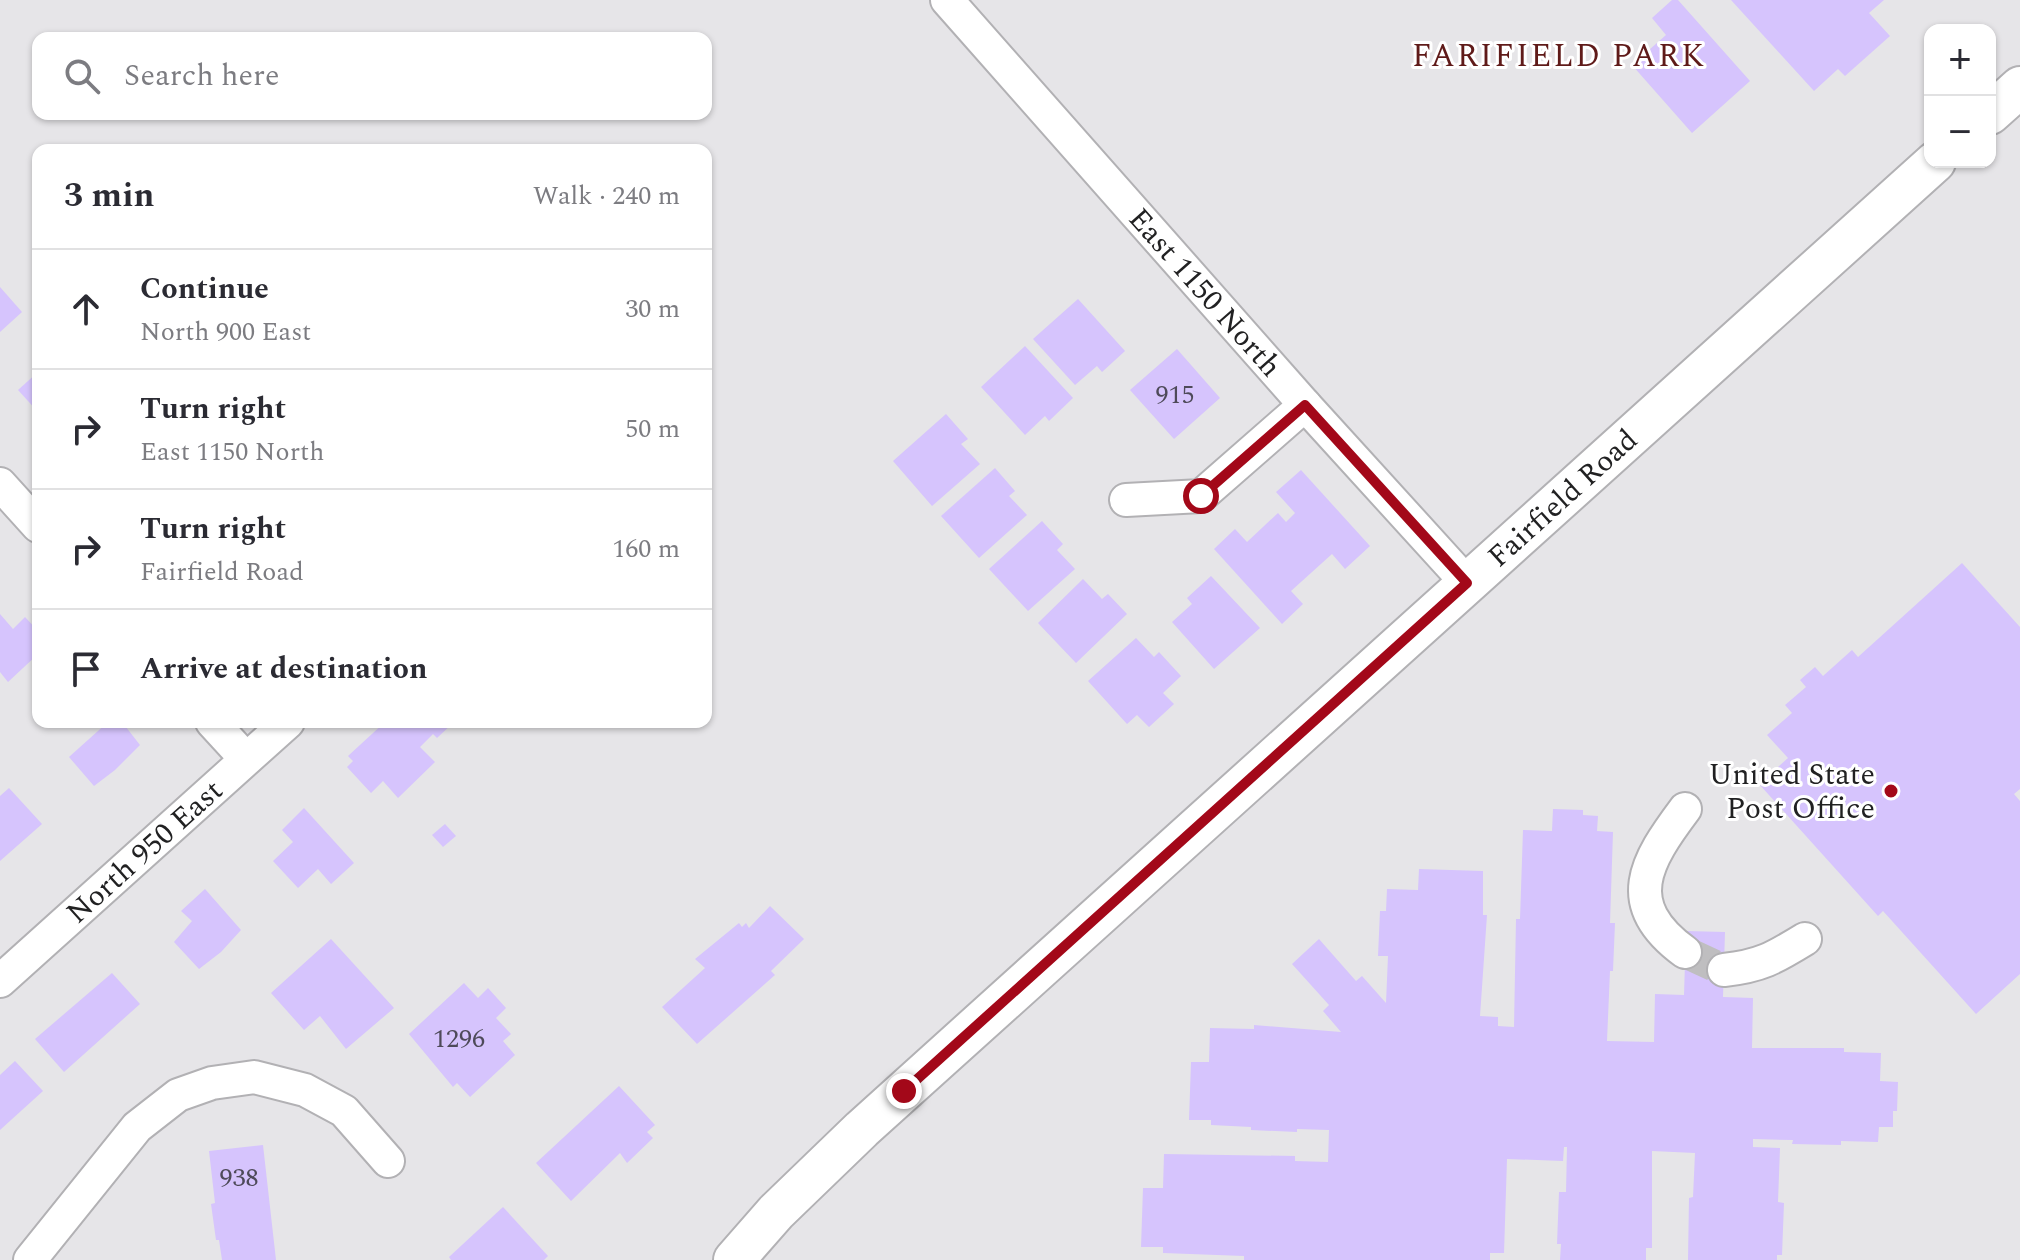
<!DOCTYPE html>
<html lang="en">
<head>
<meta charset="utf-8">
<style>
	body { margin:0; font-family:Spectral,serif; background:#f2f2f3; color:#2b2b33 }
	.controls { position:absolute; right:24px; top:24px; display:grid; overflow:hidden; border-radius:16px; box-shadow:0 2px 6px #0004 }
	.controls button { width:72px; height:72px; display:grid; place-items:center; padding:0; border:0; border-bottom:2px solid #e1e1e2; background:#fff; color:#2b2b33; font:40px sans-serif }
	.stop { position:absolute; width:24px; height:24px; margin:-18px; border:6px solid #a30819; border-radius:50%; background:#fff }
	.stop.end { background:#a30819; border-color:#fff; box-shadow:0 2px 8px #0008 }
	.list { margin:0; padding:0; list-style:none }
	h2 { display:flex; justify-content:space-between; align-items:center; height:104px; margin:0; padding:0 32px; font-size:34px }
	h2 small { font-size:26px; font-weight:400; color:#7c7c81 }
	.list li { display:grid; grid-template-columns:52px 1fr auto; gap:24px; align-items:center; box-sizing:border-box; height:120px; padding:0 32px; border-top:2px solid #e1e1e2 }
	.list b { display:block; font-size:30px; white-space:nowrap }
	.list p { margin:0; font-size:26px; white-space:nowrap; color:#7c7c81 }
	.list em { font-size:26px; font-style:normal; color:#7c7c81 }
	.icon { flex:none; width:44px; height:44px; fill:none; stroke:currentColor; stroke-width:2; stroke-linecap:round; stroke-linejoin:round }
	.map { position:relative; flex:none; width:2020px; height:1260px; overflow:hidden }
	.search { position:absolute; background:#fff; box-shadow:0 2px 6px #0004; left:32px; top:32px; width:680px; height:88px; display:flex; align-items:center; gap:20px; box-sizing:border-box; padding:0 28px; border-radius:16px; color:#7c7c81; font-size:30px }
	.panel { position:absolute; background:#fff; box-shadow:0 2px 6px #0004; left:32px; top:144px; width:680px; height:584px; border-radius:16px }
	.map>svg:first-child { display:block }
</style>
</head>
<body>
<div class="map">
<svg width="2020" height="1260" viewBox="0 0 2020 1260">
	<rect width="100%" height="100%" fill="#e6e5e8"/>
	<g fill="#d6c4fd">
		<polygon points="1672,0 1678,0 1750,81 1692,133 1632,65 1666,35 1652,18"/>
		<polygon points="1731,0 1884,0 1869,13 1890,36 1845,76 1838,69 1814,91"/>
		<polygon points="0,287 22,312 0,332"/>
		<polygon points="1078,299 1125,351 1102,372 1097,366 1075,385 1033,339"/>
		<polygon points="1025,346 1073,398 1049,421 1045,416 1025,435 981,387"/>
		<polygon points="1177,349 1220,398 1174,439 1130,390"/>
		<polygon points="38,372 38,412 18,390"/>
		<polygon points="946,414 968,439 961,444 980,464 932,506 893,461"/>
		<polygon points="995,468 1015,491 1009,496 1027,515 979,558 941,516"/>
		<polygon points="1301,470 1370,546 1345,569 1332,554 1291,591 1303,604 1282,624 1214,549 1235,529 1247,542 1278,513 1286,522 1295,513 1276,492"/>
		<polygon points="1042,521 1063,544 1057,550 1075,569 1028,611 989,569"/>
		<polygon points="1962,563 2020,627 2020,789 2014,794 2020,801 2020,974 1976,1014 1883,911 1878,916 1759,784 1788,758 1767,735 1792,713 1785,705 1806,687 1800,680 1815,667 1823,676 1852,650 1858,657"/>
		<polygon points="1211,576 1260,628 1214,669 1172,622 1192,604 1187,598"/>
		<polygon points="1083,579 1102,599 1108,594 1127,614 1076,663 1038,623"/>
		<polygon points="0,614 13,629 25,617 38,631 38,654 8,682 0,672"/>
		<polygon points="1136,638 1154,657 1159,652 1181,676 1163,693 1174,704 1149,727 1137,715 1127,724 1088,681"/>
		<polygon points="108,722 122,722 140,745 115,770 94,786 69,757"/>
		<polygon points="385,722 454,722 437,738 433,734 420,747 435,762 398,798 383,781 371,793 347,767 353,761 348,756"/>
		<polygon points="9,788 42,824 0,861 0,796"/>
		<polygon points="304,808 354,863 331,884 318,869 298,888 273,861 293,842 282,830"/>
		<polygon points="1553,809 1583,810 1583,815 1598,816 1597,831 1613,832 1610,923 1615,923 1613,971 1610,971 1607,1041 1654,1042 1655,994 1684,995 1686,931 1725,932 1723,997 1753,998 1752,1048 1844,1048 1844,1052 1881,1053 1880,1081 1898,1082 1897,1111 1893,1111 1893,1127 1879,1127 1878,1142 1841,1141 1841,1145 1792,1144 1793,1140 1753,1139 1753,1147 1780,1148 1778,1202 1784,1203 1782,1255 1777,1255 1777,1260 1688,1260 1689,1198 1693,1197 1695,1153 1652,1151 1652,1248 1646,1248 1646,1260 1560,1260 1561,1244 1557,1244 1559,1192 1566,1192 1567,1147 1564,1147 1563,1161 1507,1159 1504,1253 1490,1253 1490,1260 1244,1260 1244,1256 1163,1253 1163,1247 1141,1247 1143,1188 1163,1188 1164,1154 1295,1156 1295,1161 1328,1162 1329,1130 1297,1129 1297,1132 1251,1130 1251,1127 1211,1125 1211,1120 1189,1120 1191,1062 1209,1062 1210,1028 1254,1029 1254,1025 1341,1032 1323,1011 1329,1005 1292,964 1319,939 1356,981 1362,976 1386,1003 1388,956 1378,956 1380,911 1386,911 1387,889 1418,890 1419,869 1483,871 1483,915 1487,915 1480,1016 1498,1017 1498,1026 1514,1027 1516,919 1520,919 1523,830 1552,831"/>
		<polygon points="445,824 456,836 443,847 432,835"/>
		<polygon points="205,889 241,930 221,952 199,969 174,942 192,921 181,911"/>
		<polygon points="770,906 804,939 771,971 775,975 697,1044 662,1007 705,968 695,959 739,923 742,927 746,923 749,928"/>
		<polygon points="331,939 394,1008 346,1049 320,1016 304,1030 271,993"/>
		<polygon points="112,973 140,1004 64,1072 35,1039"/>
		<polygon points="464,983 478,998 488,988 506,1008 496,1018 511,1034 503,1041 515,1055 470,1097 457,1083 453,1087 409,1034"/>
		<polygon points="15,1061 43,1091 0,1130 0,1075"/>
		<polygon points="619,1086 655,1125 647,1132 653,1138 627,1163 620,1153 571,1201 536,1163"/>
		<polygon points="263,1145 276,1260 222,1260 219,1240 216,1240 211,1204 215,1203 209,1151"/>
		<polygon points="503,1207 548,1256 544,1260 451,1260 449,1257"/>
	</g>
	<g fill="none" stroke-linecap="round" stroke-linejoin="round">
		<polyline stroke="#bfbec0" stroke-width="32" stroke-dasharray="32 16" stroke-linecap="butt" points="1685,952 1724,970"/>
		<g stroke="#b2b1b4" stroke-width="36">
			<g id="minor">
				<path id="s1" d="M947,0L1305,405L1467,583"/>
				<polyline points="0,484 38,526"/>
				<polyline points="1126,500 1201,496 1305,405"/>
				<polyline points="212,722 246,759"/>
				<path d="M1685,952C1619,904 1646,861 1685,809"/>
				<path d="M1724,970C1761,966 1774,958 1805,939"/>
				<path id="s2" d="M0,981L288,722"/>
				<polyline points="30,1260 137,1127 178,1095 212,1083 254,1077 305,1090 344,1111 388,1161"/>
			</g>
		</g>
		<g stroke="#b2b1b4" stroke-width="44">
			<g id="major">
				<polyline points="1990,114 2020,87"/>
				<path id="s3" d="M734,1260L776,1212L862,1129L1935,162"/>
			</g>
		</g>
		<use href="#minor" stroke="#fff" stroke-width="32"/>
		<use href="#major" stroke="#fff" stroke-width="40"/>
	</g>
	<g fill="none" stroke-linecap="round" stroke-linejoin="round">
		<polyline stroke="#a30819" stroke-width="10" points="904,1091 1467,583 1305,405 1201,496"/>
	</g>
	<circle fill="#a30819" stroke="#fff" stroke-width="3" cx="1891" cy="791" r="8"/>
	<g text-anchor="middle" stroke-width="6" stroke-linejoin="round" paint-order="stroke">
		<g font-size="26" fill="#4e4a59">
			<text x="1175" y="403">915</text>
			<text x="459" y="1047">1296</text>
			<text x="239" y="1186">938</text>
		</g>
		<g font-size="30" fill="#212122" stroke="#fff">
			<text dy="10" stroke="none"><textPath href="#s1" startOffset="390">East 1150 North</textPath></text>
			<text dy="10" stroke="none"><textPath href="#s3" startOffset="1126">Fairfield Road</textPath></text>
			<text dy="10" stroke="none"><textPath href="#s2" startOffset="194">North 950 East</textPath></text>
		</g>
		<g font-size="30" fill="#212122" stroke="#fff" text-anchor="end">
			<text x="1875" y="784">United State<tspan x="1875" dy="34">Post Office</tspan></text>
		</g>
		<g font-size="32" letter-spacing="2" fill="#5f1a19" stroke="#fff">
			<text x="1559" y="66">FARIFIELD PARK</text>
		</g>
	</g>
</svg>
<div class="controls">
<button>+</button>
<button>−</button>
</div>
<div class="stop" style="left:1201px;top:496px"></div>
<div class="stop end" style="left:904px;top:1091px"></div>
<div class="search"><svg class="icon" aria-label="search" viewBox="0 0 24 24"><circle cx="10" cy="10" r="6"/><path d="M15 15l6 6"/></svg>Search here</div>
<section class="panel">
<h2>3 min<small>Walk · 240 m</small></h2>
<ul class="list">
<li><svg class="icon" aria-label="ahead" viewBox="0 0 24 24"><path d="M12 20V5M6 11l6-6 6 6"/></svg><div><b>Continue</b><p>North 900 East</p></div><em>30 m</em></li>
<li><svg class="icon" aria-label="right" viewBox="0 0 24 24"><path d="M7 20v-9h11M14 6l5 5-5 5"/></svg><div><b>Turn right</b><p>East 1150 North</p></div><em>50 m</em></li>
<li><svg class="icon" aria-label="right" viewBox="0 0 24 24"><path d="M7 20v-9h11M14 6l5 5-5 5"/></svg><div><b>Turn right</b><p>Fairfield Road</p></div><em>160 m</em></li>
<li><svg class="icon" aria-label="arrive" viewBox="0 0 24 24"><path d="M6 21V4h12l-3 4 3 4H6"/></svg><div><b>Arrive at destination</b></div></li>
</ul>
</section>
</div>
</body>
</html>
